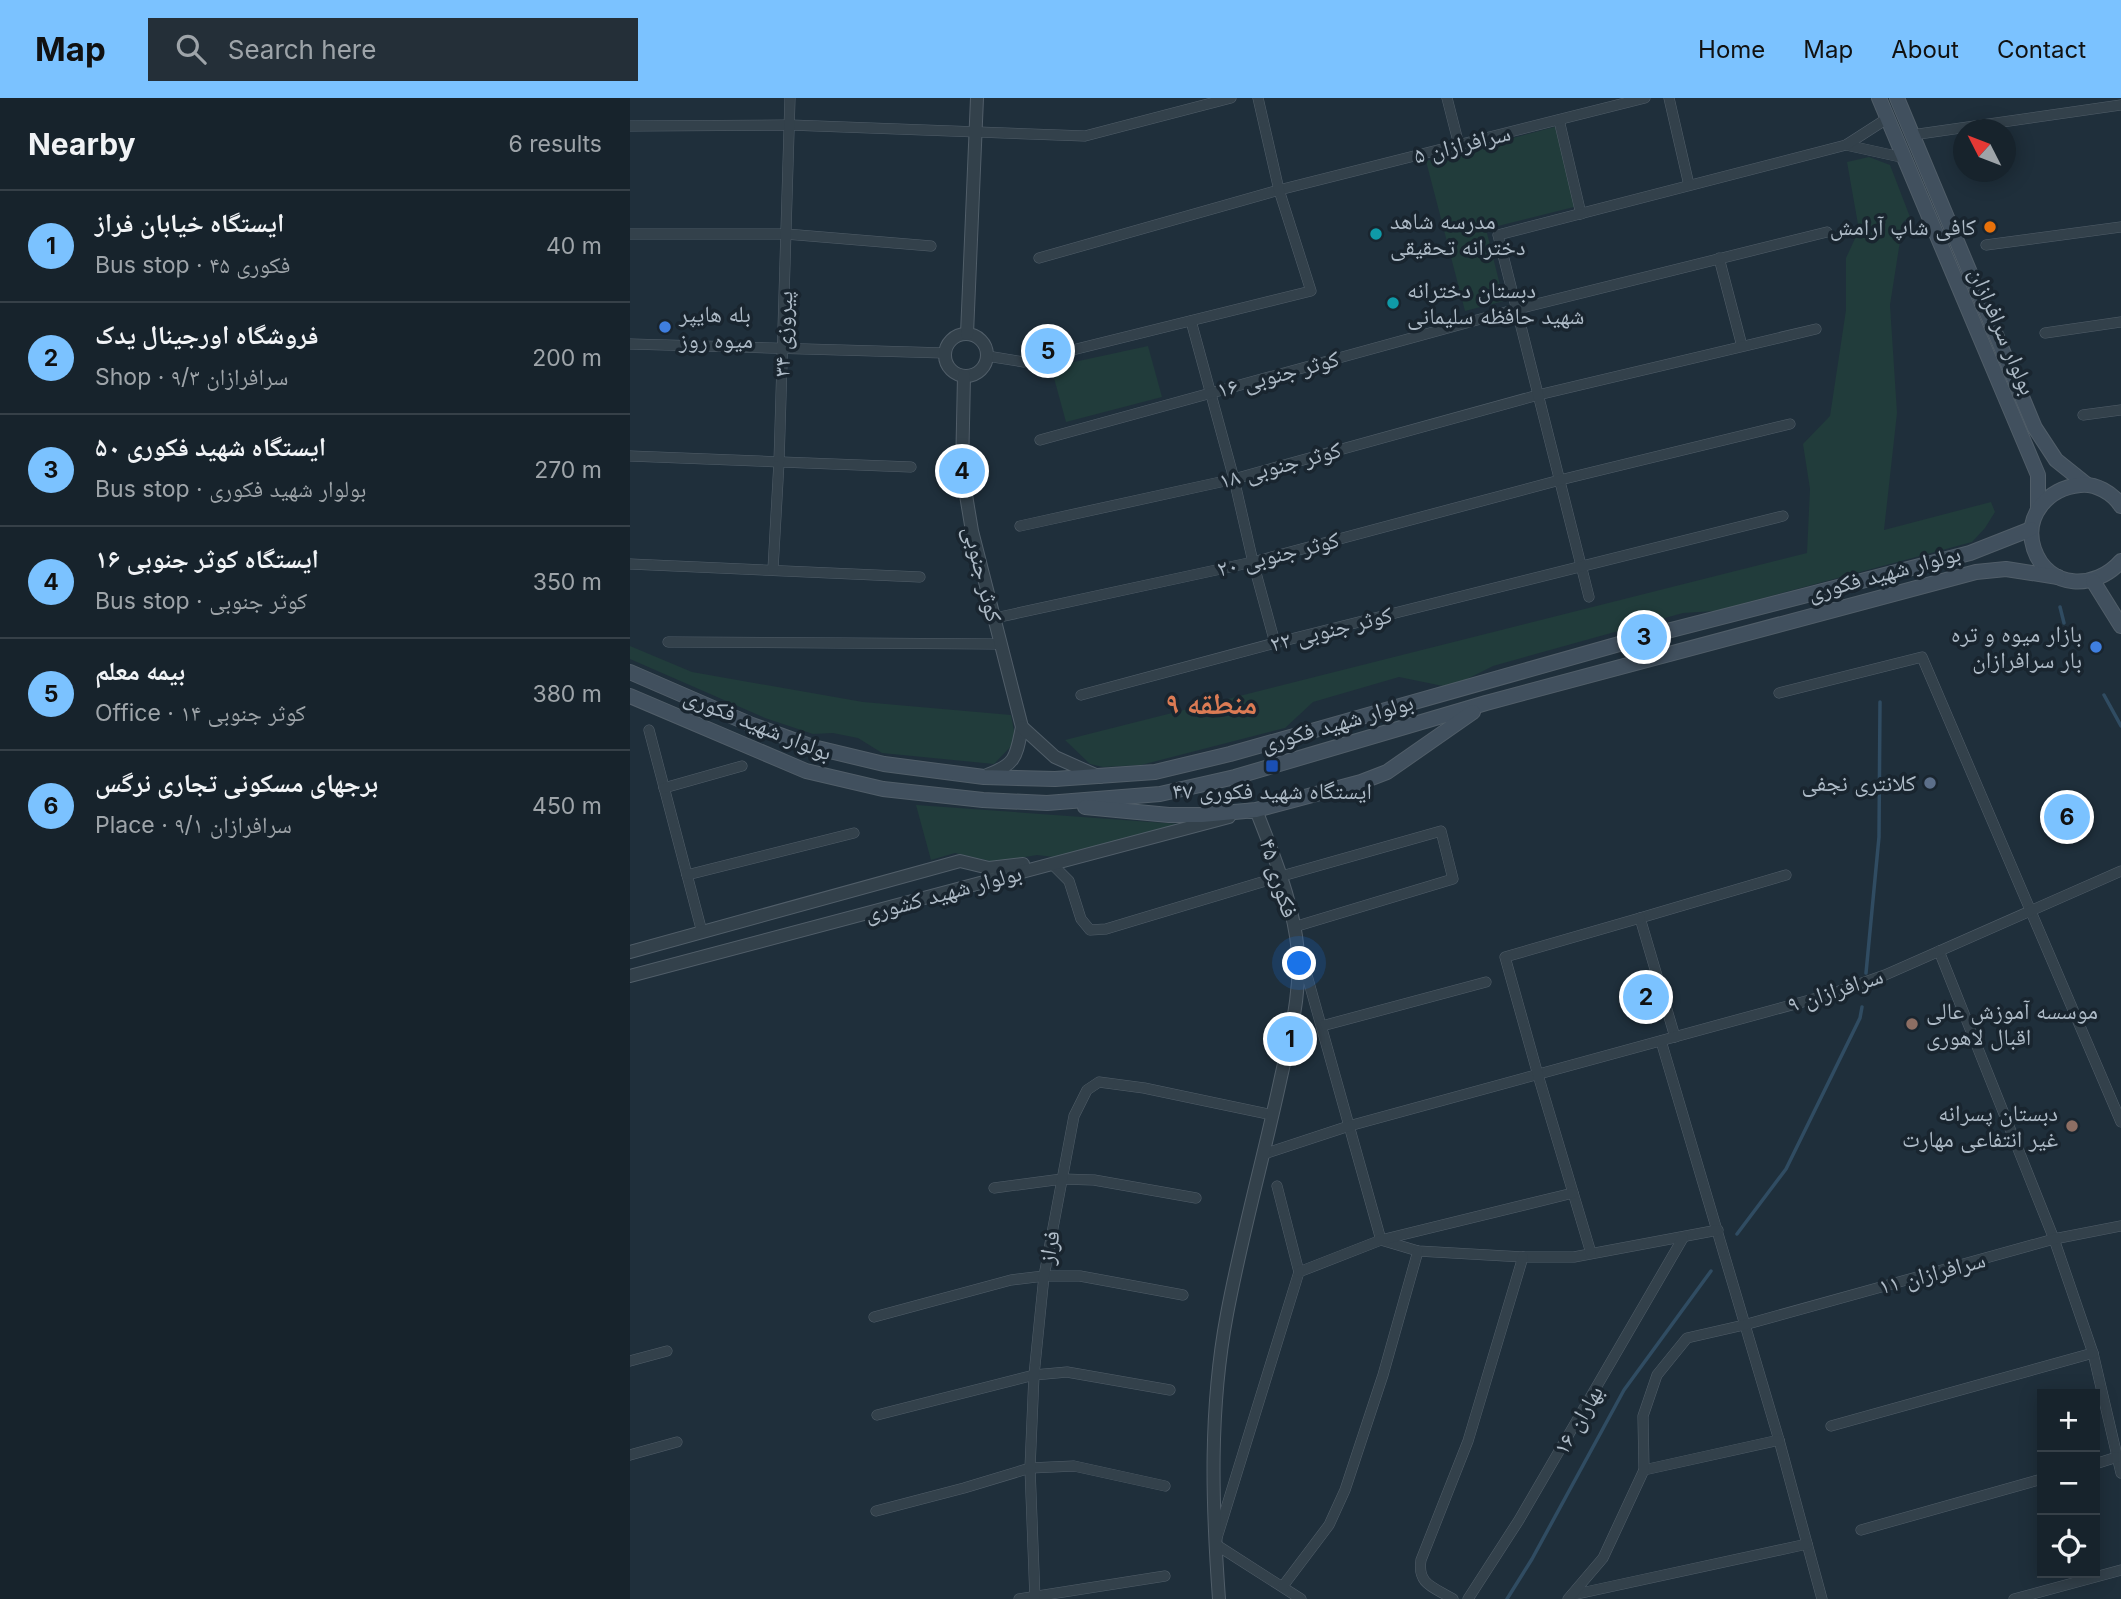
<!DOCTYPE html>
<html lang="en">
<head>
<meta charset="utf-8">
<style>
	body { margin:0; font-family:Inter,"Noto Naskh Arabic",sans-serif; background:#242f38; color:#f1f3f6 }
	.controls { position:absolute; right:21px; bottom:21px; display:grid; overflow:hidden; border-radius:0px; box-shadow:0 4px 18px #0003 }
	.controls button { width:63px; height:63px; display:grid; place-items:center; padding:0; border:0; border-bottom:2px solid #364048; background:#17232c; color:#f1f3f6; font:35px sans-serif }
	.compass { position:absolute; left:1323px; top:21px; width:63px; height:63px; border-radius:50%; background:#17232c; box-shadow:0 4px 18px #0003; rotate:312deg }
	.you { position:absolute; left:670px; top:866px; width:24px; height:24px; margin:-18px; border:5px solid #fff; border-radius:50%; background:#1a73e8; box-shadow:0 0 0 10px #1a73e833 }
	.badge { display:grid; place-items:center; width:46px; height:46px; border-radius:50%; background:#7bc2ff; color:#111; font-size:23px; font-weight:700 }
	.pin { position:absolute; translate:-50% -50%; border:4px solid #fff; box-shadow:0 2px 7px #0006 }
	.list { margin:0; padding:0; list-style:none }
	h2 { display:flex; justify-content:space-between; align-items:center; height:91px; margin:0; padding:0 28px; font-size:30px }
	h2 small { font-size:23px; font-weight:400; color:#9ea4a9 }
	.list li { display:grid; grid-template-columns:46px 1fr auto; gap:21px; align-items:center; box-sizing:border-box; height:112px; padding:0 28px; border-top:2px solid #364048 }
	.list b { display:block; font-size:26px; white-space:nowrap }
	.list p { margin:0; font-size:23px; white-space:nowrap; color:#9ea4a9 }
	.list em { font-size:23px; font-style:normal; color:#9ea4a9 }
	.icon { flex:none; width:38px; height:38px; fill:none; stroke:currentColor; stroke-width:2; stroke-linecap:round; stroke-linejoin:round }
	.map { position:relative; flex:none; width:1491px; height:1501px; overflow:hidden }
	header { display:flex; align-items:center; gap:42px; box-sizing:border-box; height:98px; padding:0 35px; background:#7bc2ff; color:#111 }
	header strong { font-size:33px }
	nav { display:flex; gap:38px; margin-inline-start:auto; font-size:24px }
	.search { width:490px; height:63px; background:#242f38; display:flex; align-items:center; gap:18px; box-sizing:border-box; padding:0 24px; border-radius:0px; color:#9ea4a9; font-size:26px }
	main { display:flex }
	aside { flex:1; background:#17232c }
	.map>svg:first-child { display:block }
</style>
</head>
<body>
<header>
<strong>Map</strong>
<div class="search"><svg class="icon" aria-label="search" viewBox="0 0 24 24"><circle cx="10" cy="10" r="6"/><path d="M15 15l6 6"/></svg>Search here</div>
<nav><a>Home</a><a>Map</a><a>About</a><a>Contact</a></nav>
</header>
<main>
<aside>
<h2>Nearby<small>6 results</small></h2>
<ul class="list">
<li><span class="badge">1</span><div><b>ایستگاه خیابان فراز</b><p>Bus stop · فکوری ۴۵</p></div><em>40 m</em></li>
<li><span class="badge">2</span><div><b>فروشگاه اورجینال یدک</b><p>Shop · سرافرازان ۹/۳</p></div><em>200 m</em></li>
<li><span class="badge">3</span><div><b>ایستگاه شهید فکوری ۵۰</b><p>Bus stop · بولوار شهید فکوری</p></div><em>270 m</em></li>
<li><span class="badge">4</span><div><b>ایستگاه کوثر جنوبی ۱۶</b><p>Bus stop · کوثر جنوبی</p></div><em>350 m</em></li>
<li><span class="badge">5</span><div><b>بیمه معلم</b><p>Office · کوثر جنوبی ۱۴</p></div><em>380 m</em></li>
<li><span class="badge">6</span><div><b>برجهای مسکونی تجاری نرگس</b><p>Place · سرافرازان ۹/۱</p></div><em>450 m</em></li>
</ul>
</aside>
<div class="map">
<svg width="1491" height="1501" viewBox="0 0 1491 1501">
	<rect width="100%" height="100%" fill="#1f2f3b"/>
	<g fill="#213c3b">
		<polygon points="932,27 952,107 856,131 874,203 835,213 796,63"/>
		<polygon points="1239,59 1260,67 1280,119 1273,124 1260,207 1267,315 1254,432 1361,404 1365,414 1355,430 1342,444 1085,513 1053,515 863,568 835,582 813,588 769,579 683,604 655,630 511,667 473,669 460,666 435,642 1177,455 1180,391 1173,346 1200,318 1216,212 1216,160 1229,132 1217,64"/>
		<polygon points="518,248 532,299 436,324 421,269"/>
		<polygon points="0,548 62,574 233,604 381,617 386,643 364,666 252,655 228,640 203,635 183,636 135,620 0,561"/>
		<polygon points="286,707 563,727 432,760 407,757 364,764 325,755 301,762"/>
	</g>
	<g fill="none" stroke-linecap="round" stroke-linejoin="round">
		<g stroke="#304c62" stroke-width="3.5">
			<polyline points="1430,509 1434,525"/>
			<polyline points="1474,597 1491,628"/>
			<polyline points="1236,875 1249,739 1250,604"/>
			<polyline points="1107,1136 1156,1071 1230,920 1232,909"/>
			<polyline points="877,1501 902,1461 994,1292 1081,1173"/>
		</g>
		<g stroke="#515e69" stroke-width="11">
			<g id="minor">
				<polyline points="817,0 829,47"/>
				<polyline points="1039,0 1059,87"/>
				<polyline points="929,22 951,116"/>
				<polyline points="0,28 160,27 455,38 601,0"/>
				<polyline points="1282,37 1491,7"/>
				<polyline points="1216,47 1275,60"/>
				<polyline points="0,136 156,136 301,148"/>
				<polyline points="1356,147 1491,129"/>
				<polyline points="409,160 649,92 1015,0"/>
				<polyline points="1089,160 1112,248"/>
				<polyline points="561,223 604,381 623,464 645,545"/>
				<polyline points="1415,235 1491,224"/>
				<polyline points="0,246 315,255"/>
				<polyline points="357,258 394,264 681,193 649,92 628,0"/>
				<polyline points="1453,317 1491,312"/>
				<polyline points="410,342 887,211 1197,134"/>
				<polyline points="0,358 281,369"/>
				<polyline points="390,428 604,381 908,297 1186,231"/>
				<polyline points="0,466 290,479"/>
				<polyline points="143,471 149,364 160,0"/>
				<polyline points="959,499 868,137 1216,47 1258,20"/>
				<polyline points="365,520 623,464 930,382 1160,326"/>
				<polyline points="38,544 370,546"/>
				<polyline points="1149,595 1292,559 1491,1024"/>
				<polyline points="451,597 645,545 1153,418"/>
				<polyline points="19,632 72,834"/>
				<polyline points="34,690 112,668"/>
				<polyline points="422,766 439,783 451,821 460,832 476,831 652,778 811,733 823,781 664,829"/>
				<polyline points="57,777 224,735"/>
				<polyline points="1309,853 1424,1141 1463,1255 1491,1375"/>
				<polyline points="671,856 751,1142"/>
				<polyline points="692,928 856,884"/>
				<polyline points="1045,939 1010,820 1156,777"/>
				<polyline points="1031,943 1149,1342 1192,1501"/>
				<polyline points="634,1056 719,1028 1198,897 1255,877 1491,773"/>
				<polyline points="647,1088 669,1174 585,1446 671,1501"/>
				<polyline points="364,1090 432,1081 464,1082 566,1100"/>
				<polyline points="751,1142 788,1153 893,1159 944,1159 1088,1132"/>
				<polyline points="961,1155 908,977 875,859 1010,820"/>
				<polyline points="669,1174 751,1142 943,1095"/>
				<polyline points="244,1219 381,1182 414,1178 450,1178 553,1197"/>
				<polyline points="0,1263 37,1253"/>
				<polyline points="247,1317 404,1277 437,1274 540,1292"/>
				<polyline points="1201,1328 1463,1255"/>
				<polyline points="0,1357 47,1344"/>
				<polyline points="1465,1366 1487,1359"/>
				<polyline points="1014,1372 1149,1342"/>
				<polyline points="246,1413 334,1390 400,1370 444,1368 535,1388"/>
				<polyline points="1231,1432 1412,1381"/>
				<polyline points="653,1488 699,1427 715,1392 753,1277 788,1153"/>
				<polyline points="942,1497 1177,1446"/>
				<polyline points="389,1501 535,1478"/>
				<polyline points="405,1501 400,1370 404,1277 414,1178 444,1018 457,992 469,984 514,990 643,1017"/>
				<path d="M823,1501C804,1489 787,1487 791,1462L838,1343L893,1159"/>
				<polyline points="838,1501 889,1422 1053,1140"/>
				<polyline points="938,1501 973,1460 1014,1372 1013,1318 1027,1277 1057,1240 1114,1227 1424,1141 1491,1128"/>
				<polyline points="1384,1501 1491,1472"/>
			</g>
		</g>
		<g stroke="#515e69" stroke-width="14">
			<g id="tertiary">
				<circle cx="336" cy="257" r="21"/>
				<polyline points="337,236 347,0"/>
				<path d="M334,278L332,373L342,433L392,629C386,658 387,666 357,677"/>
				<polyline points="392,629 425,659 470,679"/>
				<polyline points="0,854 330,763 359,770 393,766"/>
				<polyline points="0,878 599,719"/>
				<path d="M589,1501C582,1405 579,1312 597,1216C612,1136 634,1058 651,979C661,934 674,884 666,838C659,794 642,753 626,712L620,714"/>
			</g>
		</g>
		<g stroke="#515e69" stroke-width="16">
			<g id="secondary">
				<polyline points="1249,0 1408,377 1408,410"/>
				<polyline points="1267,0 1405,330 1426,362 1456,386"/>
				<path d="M1491,408C1483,395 1465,385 1450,387C1418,390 1393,418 1404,451C1418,492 1466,492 1491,463"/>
				<polyline points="1463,483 1491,528"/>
				<polyline points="0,574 122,627 183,649 254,666 354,679 425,681 525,674 600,656 1014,539 1340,455 1401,431"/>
				<polyline points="0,598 176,673 253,691 353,702 417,705 530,696 605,679 856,605 1346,474 1376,471 1428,479"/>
				<polyline points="455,709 539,717 572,717 626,712 731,684 757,674 843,614"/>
			</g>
		</g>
		<use href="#minor" stroke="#33414b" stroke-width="10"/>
		<use href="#tertiary" stroke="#33414b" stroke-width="12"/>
		<use href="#secondary" stroke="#41505e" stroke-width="14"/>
	</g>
	<circle fill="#e8710a" stroke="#19252f" stroke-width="2.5" cx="1360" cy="129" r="7"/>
	<g fill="#0f9aa8" stroke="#19252f" stroke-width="2.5">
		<circle cx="746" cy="136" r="7"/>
		<circle cx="763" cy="205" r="7"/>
	</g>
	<g fill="#3f7fe0" stroke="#19252f" stroke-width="2.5">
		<circle cx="35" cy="229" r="7"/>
		<circle cx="1466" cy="549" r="7"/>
	</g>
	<rect fill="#1a4fb4" stroke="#19252f" stroke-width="2.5" x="635" y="661" width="14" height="14" rx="3.5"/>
	<circle fill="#5c6f8a" stroke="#19252f" stroke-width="2.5" cx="1300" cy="685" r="7"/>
	<g fill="#8d6e63" stroke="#19252f" stroke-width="2.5">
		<circle cx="1282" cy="926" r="7"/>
		<circle cx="1442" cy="1028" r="7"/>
	</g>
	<g text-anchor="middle" stroke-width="7" stroke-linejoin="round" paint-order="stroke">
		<g font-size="23" fill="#aebbc7" stroke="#19252f">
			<text transform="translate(832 46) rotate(-14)" y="8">سرافرازان ۵</text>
			<text transform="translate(1373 233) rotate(67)" y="8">بولوار سرافرازان</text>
			<text transform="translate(153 236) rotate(-88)" y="8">پیروزی ۳۴</text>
			<text transform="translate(648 276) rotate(-15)" y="8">کوثر جنوبی ۱۶</text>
			<text transform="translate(650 367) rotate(-15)" y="8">کوثر جنوبی ۱۸</text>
			<text transform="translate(648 456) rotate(-14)" y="8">کوثر جنوبی ۲۰</text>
			<text transform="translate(1254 475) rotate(-15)" y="8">بولوار شهید فکوری</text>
			<text transform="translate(353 476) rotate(76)" y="8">کوثر جنوبی</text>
			<text transform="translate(701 531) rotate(-14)" y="8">کوثر جنوبی ۲۲</text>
			<text transform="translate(707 625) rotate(-16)" y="8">بولوار شهید فکوری</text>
			<text transform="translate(128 626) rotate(22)" y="8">بولوار شهید فکوری</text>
			<text transform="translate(649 780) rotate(73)" y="8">فکوری ۴۵</text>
			<text transform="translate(313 795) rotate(-15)" y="8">بولوار شهید کشوری</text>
			<text transform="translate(1205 892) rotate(-18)" y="8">سرافرازان ۹</text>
			<text transform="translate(419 1149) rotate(-79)" y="8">فراز</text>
			<text transform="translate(1302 1175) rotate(-15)" y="8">سرافرازان ۱۱</text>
			<text transform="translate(948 1322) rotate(-60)" y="8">بهاران ۱۶</text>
		</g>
		<g font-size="23" fill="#aebbc7" stroke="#19252f" text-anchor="start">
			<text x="760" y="131">مدرسه شاهد<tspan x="760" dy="26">دخترانه تحقیقی</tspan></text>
			<text x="1346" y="137" text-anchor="end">کافی شاپ آرامش</text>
			<text x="777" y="200">دبستان دخترانه<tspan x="777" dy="26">شهید حافظه سلیمانی</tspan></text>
			<text x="49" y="224">بله هایپر<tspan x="49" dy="26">میوه روز</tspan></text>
			<text x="1452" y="544" text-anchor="end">بازار میوه و تره<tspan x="1452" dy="26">بار سرافرازان</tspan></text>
			<text x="1286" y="693" text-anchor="end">کلانتری نجفی</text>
			<text x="642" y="701" text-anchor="middle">ایستگاه شهید فکوری ۴۷</text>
			<text x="1296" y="921">موسسه آموزش عالی<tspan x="1296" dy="26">اقبال لاهوری</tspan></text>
			<text x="1428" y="1023" text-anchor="end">دبستان پسرانه<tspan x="1428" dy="26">غیر انتفاعی مهارت</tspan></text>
		</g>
		<g font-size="30" font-weight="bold" fill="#dc7b54" stroke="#19252f">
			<text x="581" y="616">منطقه ۹</text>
		</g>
	</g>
</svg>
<div class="controls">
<button>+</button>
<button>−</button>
<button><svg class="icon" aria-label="locate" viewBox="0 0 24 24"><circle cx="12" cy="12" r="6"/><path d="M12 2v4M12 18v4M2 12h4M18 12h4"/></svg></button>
</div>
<svg class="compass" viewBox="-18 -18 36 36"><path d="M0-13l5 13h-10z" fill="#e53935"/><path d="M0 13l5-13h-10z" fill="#9ea4a9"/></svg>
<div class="you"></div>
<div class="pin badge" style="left:660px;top:941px">1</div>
<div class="pin badge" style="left:1016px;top:899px">2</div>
<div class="pin badge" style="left:1014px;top:539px">3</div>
<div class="pin badge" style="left:332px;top:373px">4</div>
<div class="pin badge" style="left:418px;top:253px">5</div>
<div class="pin badge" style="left:1437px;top:719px">6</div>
</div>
</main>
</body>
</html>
